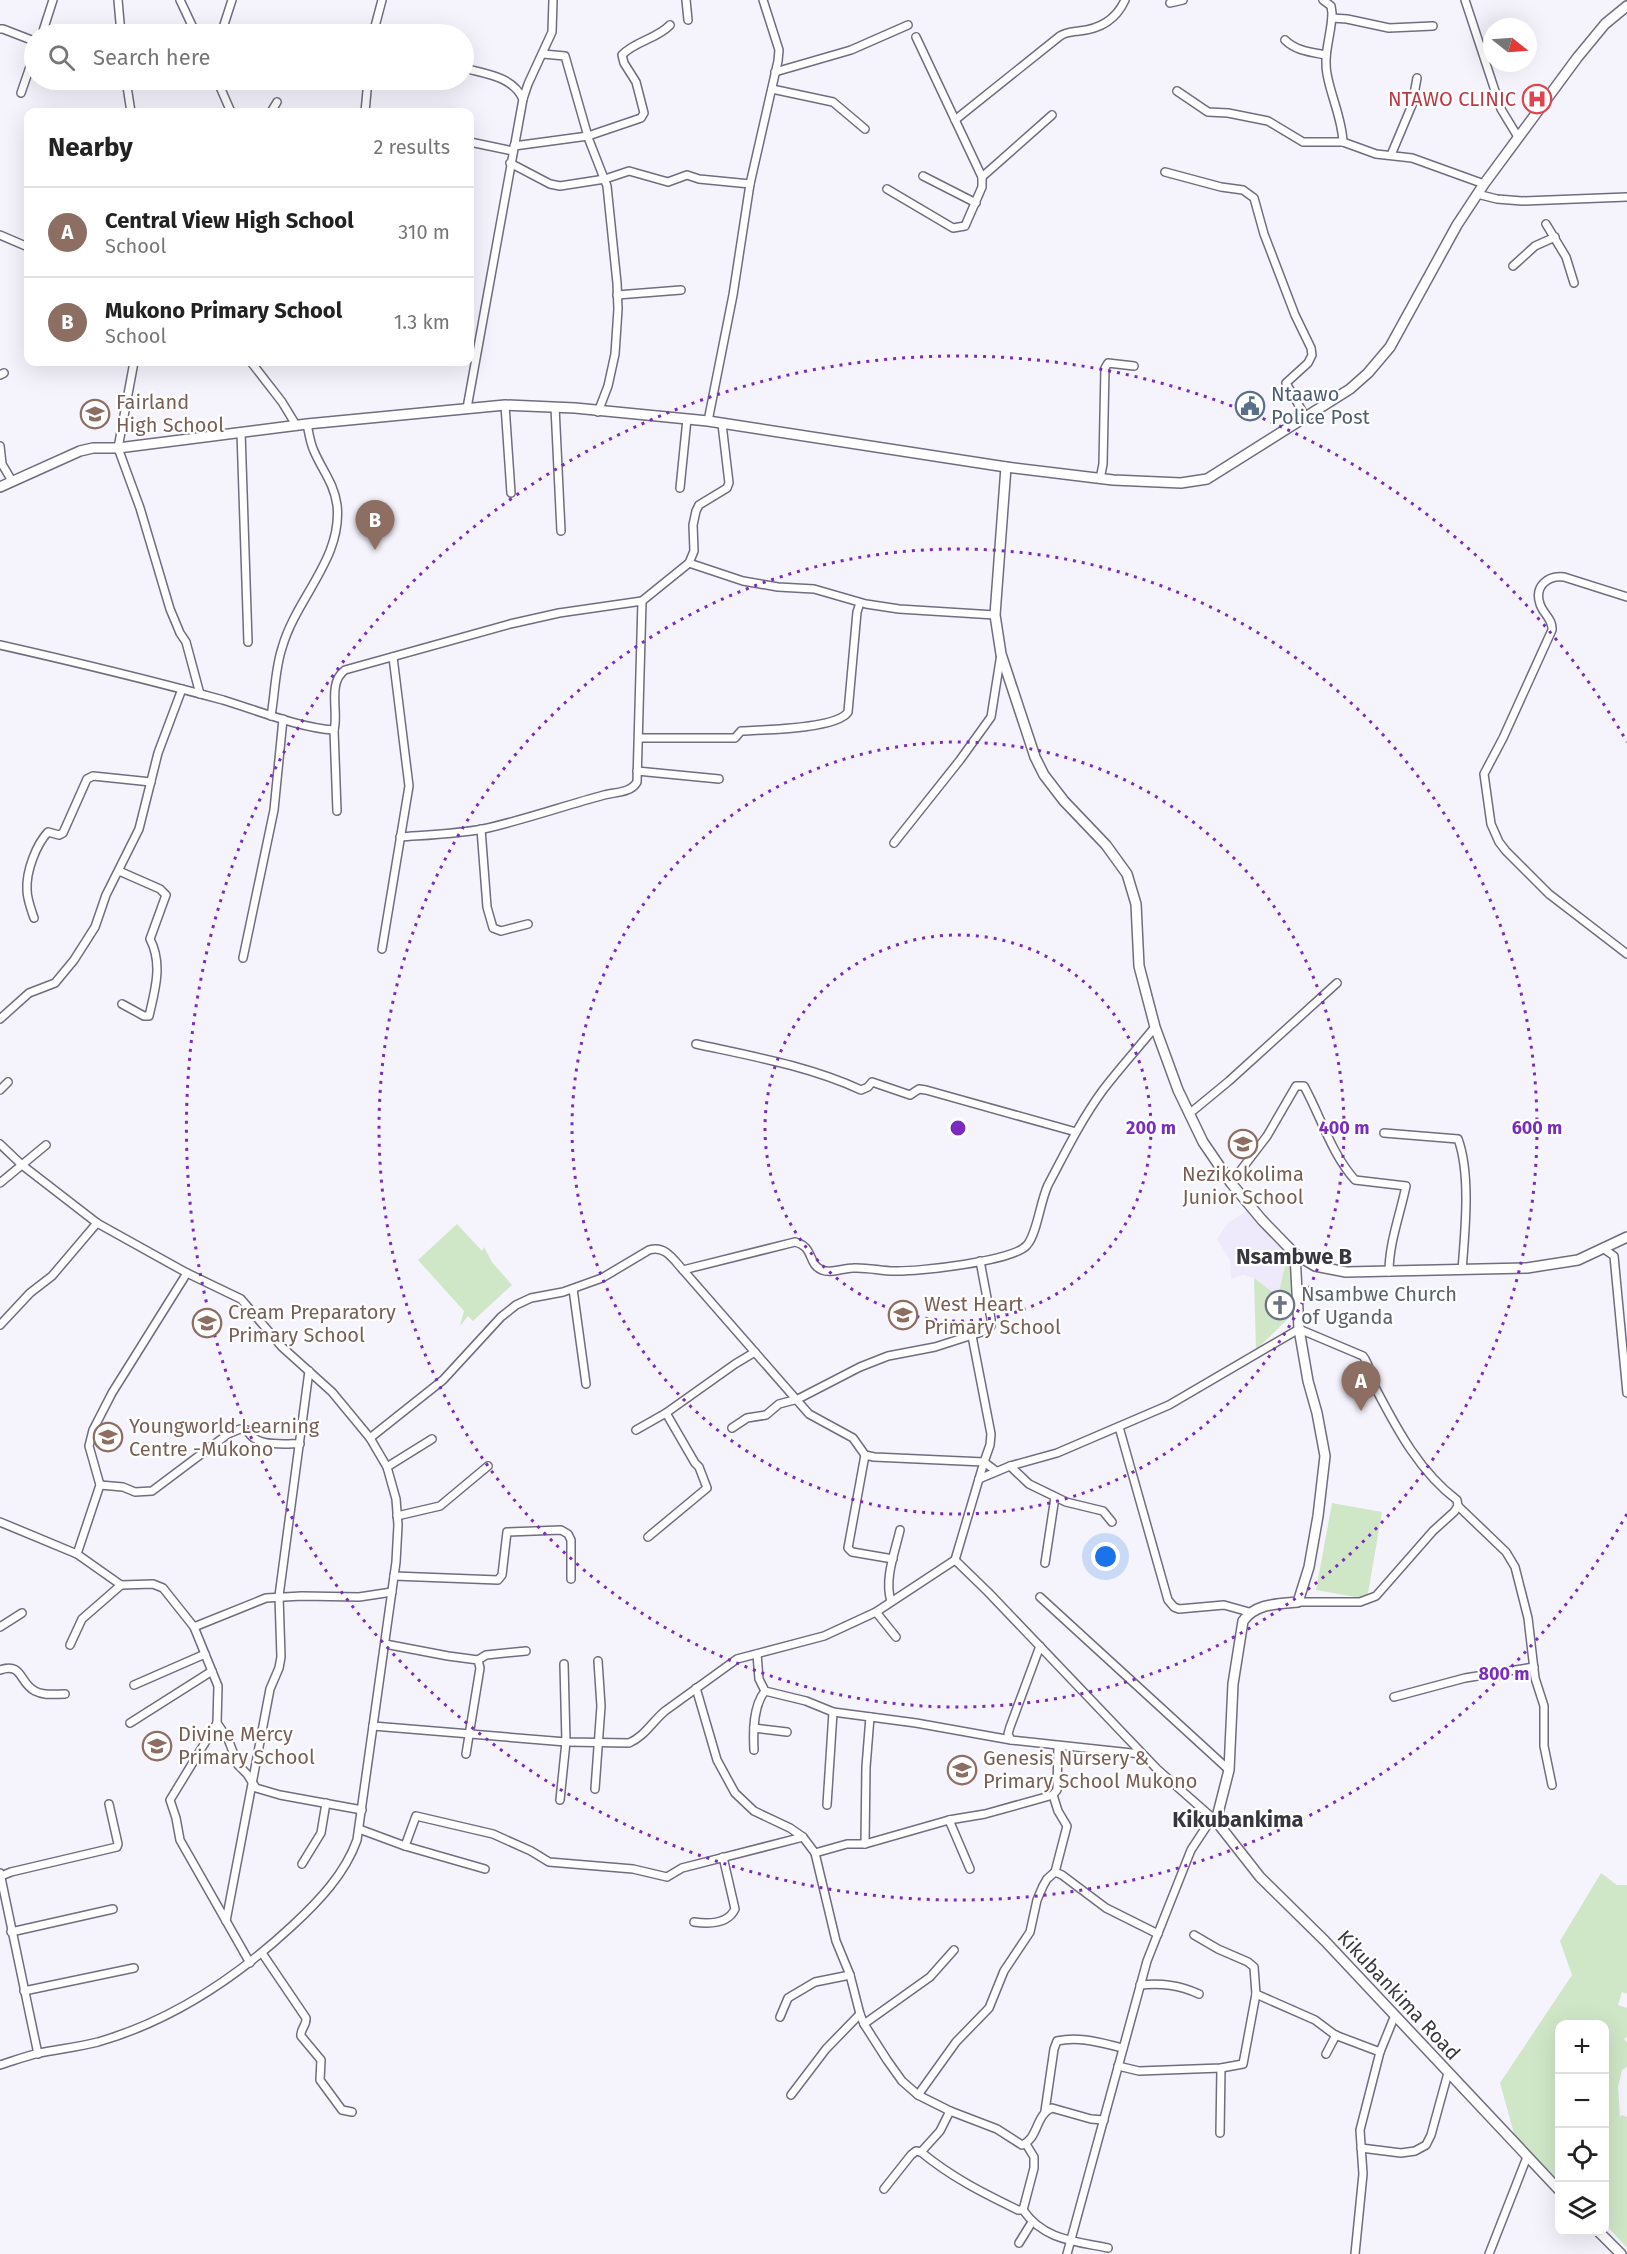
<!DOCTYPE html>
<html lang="en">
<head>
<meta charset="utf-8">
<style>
	body { margin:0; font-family:"Fira Sans",sans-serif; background:#f6f6f6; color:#222 }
	.controls { position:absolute; right:18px; bottom:18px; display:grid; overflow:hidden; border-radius:12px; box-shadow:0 6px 24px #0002 }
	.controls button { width:54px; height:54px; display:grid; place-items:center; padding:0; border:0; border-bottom:2px solid #e0e0e0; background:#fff; color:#222; font:30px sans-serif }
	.compass { position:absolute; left:1483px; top:18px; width:54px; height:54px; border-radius:50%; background:#fff; box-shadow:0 6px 24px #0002; rotate:107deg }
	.you { position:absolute; left:1106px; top:1557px; width:21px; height:21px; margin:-15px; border:4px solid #fff; border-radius:50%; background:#1a73e8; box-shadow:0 0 0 9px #1a73e833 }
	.badge { display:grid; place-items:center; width:39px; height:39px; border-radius:50%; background:#894519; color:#fff; font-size:20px; font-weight:700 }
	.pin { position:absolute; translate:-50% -50px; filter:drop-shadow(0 2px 3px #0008) }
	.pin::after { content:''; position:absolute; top:32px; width:21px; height:18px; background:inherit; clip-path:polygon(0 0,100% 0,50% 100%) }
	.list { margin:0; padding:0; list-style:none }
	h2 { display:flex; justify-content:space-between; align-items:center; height:78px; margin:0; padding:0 24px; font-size:26px }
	h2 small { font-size:20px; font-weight:400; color:#767676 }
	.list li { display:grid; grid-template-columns:39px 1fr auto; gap:18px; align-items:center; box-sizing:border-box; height:90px; padding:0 24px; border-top:2px solid #e0e0e0 }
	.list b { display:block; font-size:22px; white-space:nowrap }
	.list p { margin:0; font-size:20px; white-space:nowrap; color:#767676 }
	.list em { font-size:20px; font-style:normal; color:#767676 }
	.icon { flex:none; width:33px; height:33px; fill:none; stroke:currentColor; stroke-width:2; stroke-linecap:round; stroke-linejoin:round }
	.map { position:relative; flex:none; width:1627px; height:2254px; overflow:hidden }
	.search { position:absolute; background:#fff; box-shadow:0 6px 24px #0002; left:24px; top:24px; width:450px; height:66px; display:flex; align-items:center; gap:15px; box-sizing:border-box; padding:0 21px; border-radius:33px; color:#767676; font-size:22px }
	.panel { position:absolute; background:#fff; box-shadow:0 6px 24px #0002; left:24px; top:108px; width:450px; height:258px; border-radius:12px }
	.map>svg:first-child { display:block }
</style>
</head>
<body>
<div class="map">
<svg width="1627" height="2254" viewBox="0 0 1627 2254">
	<rect width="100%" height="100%" fill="#f5f4fc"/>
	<polygon fill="#eeeafb" points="1248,1210 1288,1253 1278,1296 1254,1278 1243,1275 1231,1279 1230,1260 1217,1239 1228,1223"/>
	<g fill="#cfe7c7">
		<polygon points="457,1224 482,1251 484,1247 492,1262 512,1285 473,1321 468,1316 460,1326 464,1311 418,1260"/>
		<polygon points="1288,1253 1293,1259 1295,1312 1256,1350 1254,1278 1278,1296"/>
		<polygon points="1332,1503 1382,1512 1367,1599 1316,1590"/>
		<polygon points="1601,1873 1617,1885 1627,1885 1627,1994 1622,1992 1618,2005 1627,2008 1627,2037 1624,2039 1627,2042 1627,2067 1622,2070 1618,2087 1620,2117 1622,2115 1627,2117 1627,2248 1605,2224 1604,2024 1560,2024 1559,2180 1515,2137 1500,2083 1572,1975 1560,1941"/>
	</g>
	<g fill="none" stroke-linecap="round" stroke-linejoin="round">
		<g stroke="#716c7f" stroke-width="10">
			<g id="street">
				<polyline points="118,0 121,34"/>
				<polyline points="180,0 196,34"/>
				<polyline points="686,0 688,20"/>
				<path d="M1323,0L1331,6L1332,13C1332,33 1323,53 1327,74C1331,97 1342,118 1343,142"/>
				<polyline points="1465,0 1501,109 1518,137"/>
				<polyline points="1170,3 1183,0"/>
				<polyline points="1332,18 1347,19 1389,28 1433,26"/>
				<polyline points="0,29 3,29 34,41"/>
				<polyline points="42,34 53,0"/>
				<polyline points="221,34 232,0"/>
				<polyline points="373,34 382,0"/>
				<path d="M1285,40C1296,51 1311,52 1326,55"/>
				<polyline points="543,54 565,56 589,140 607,186 617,283 618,309 615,354 608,386 598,412"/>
				<path d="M464,68C486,74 512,76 523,99"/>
				<polyline points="775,72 851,50 908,25"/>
				<polyline points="126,80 131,112"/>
				<polyline points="217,80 231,112"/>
				<polyline points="772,89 833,102 865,129"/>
				<polyline points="1177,91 1208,112 1228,113 1268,121 1303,142 1343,142 1376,154 1412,158 1484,184"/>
				<polyline points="21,93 34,55"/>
				<polyline points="271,112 277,102"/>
				<polyline points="365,112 368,80"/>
				<path d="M955,120L1060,36C1066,32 1071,32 1079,31C1100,29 1116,20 1125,0"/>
				<polyline points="470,142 513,151"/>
				<path d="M514,146L588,136L641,118L644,113L636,82L624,63L622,55C635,41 657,39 670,25"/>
				<polyline points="1391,155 1412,105 1417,78"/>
				<polyline points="510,163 550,184 560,186 605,179 629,171 668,182 687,175 699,179 750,184"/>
				<polyline points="1165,172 1221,187 1243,190 1254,198 1264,234 1295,315 1311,348 1312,355 1308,363 1286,383 1305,416"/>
				<polyline points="923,176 976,203"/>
				<polyline points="982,177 1052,115"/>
				<polyline points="887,189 953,228 965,226 982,187 982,177 916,37"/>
				<polyline points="1477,194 1497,199 1522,201 1627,197"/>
				<polyline points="1546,224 1566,257 1574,283"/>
				<polyline points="0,235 28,247"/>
				<polyline points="1513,266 1535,246 1555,237"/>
				<polyline points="617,295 681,290"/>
				<polyline points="134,362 118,448 140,508 170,609 180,633 186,642 200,694"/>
				<polyline points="251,362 282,402 296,425"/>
				<polyline points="0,375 4,373"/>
				<polyline points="505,405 511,493"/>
				<polyline points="555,407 561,531"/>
				<polyline points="467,408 523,99 528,84 552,32 553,0"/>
				<polyline points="708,421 733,295 750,184 778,61 779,50 763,0"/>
				<polyline points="241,432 248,642"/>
				<polyline points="0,446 2,464 12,481"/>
				<polyline points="1100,479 1103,464 1105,368 1108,363 1134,366"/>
				<polyline points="680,488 687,419"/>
				<polyline points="689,563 743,581 778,587 814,589 866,604 899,609 995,615"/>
				<path d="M1627,597L1564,577C1548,575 1534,586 1540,604C1543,614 1553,619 1552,630L1503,738L1484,774L1491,824L1499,842L1506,851L1549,894L1627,954"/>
				<path d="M0,645C75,662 149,680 223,700C256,710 300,728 334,730C339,712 327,683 345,670L510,624L559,613L642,601L689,563L694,551L693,525L696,511L699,505L727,488L729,483L722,424"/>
				<path d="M271,716C275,693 275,669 282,648C296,598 343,558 337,505C334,483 322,470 314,451C310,443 309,433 307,424"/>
				<polyline points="334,730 337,811"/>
				<path d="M640,738H735L741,731C762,730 837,729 848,712L857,612L860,603"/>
				<polyline points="637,771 719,779"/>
				<polyline points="481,829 487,907 493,928 501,931 528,924"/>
				<path d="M400,837C427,835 456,834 483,829C524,820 563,806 604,795C615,792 631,793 637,782L642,601"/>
				<polyline points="894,843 960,760 991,717 1001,654"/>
				<path d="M119,871L160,889L166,895L150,939C163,964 155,990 149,1016H144L122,1004"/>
				<path d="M34,918C31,909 27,899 27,890C26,871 36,845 48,832L59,835L63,833L87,779L93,776L151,782"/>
				<polyline points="382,949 409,786 393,657"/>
				<polyline points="243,958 274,810 283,719"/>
				<polyline points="0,1019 29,993 55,983 74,960 95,927 106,895 139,829 158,753 182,689"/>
				<path d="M696,1044C751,1056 809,1066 861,1090L868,1087L872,1082L910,1095L919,1089L926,1090L1076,1132"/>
				<polyline points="0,1090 8,1082"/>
				<polyline points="1189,1114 1229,1081 1337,983"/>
				<path d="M1384,1133L1458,1139C1471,1174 1465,1232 1462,1270"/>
				<path d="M0,1144L22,1165L97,1223L187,1273L241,1299L282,1347L332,1392L370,1438L387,1467L396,1499L398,1525L396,1562L357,1840C345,1874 318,1902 292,1926C236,1978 171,2021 98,2042C79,2047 59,2049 39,2053C26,2056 13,2061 0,2065"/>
				<polyline points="0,1183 46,1145"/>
				<path d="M1231,1183L1267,1136L1296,1086H1304C1321,1117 1331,1153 1355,1180L1406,1186C1400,1215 1389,1243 1389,1272"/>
				<polyline points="1604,1249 1614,1256 1627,1393"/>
				<path d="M683,1270L795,1242C815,1247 807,1264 822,1270C831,1274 843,1268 853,1268C867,1267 881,1271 894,1271C917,1272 1014,1261 1027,1245C1037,1234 1040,1202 1048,1185C1065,1153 1081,1120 1103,1090C1119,1069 1138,1048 1155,1027"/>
				<polyline points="573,1289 586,1384"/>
				<polyline points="0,1325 30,1293 52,1276 97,1223"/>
				<polyline points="972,1336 991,1434 990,1445 984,1462 996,1471"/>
				<polyline points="666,1413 735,1364 755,1352"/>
				<polyline points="1119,1427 1168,1600 1174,1607 1179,1609 1224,1605 1249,1612"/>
				<polyline points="732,1428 747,1418 766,1415 779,1404 798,1399 860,1367 888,1356 935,1347 988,1330 991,1326 991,1319 980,1261"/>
				<polyline points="636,1430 666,1413 695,1463 699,1467 707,1488 648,1537"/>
				<path d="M370,1438L443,1380L501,1317L516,1305L531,1298L563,1292L602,1278L649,1250C665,1245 673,1259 683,1270L809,1414L853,1438L865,1455L874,1457L984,1462L955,1560"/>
				<polyline points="865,1455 848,1548 852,1552 893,1559"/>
				<polyline points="1010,1466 1029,1484 1066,1502 1103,1511 1112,1522"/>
				<polyline points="387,1467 432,1439"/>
				<path d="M979,1479L1010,1466L1057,1453L1169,1405L1299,1329L1363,1356C1371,1366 1371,1380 1377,1391C1398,1431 1420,1472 1457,1500L1458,1506L1454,1512L1433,1531L1376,1596L1360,1602H1298"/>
				<path d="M100,1485L123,1487L135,1492L152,1491L228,1434L240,1429L247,1430C256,1448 282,1443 300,1444"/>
				<polyline points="1458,1506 1506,1552 1515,1567 1528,1618 1535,1678 1544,1706 1544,1746 1552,1785"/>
				<polyline points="397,1516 440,1506 488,1466"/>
				<polyline points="0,1522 77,1554 121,1585 153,1584 163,1588 194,1627 218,1686 217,1723 170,1800 176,1818 180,1840 250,1963"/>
				<polyline points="77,1554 100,1485 89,1446 93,1430 112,1393 187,1273"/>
				<polyline points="1045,1563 1055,1497"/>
				<polyline points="394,1576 498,1580 502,1575 507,1532 561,1530 568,1534 571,1540 571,1579"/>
				<polyline points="1040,1597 1229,1770"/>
				<path d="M891,1601C884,1579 895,1552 900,1530"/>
				<polyline points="876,1612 896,1637"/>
				<polyline points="0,1627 22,1613"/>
				<polyline points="194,1627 266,1598 302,1596 359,1597 392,1592"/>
				<polyline points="385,1644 448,1656 478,1660 480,1668 466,1754"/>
				<polyline points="70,1645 82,1619 121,1585"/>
				<polyline points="1040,1646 1010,1727 1008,1734 1011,1740 1141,1754"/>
				<polyline points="757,1654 759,1679 765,1691 806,1701 833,1712 916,1723 1011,1740"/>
				<polyline points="478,1660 486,1655 526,1651"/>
				<path d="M0,1670C23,1662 19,1683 35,1691C44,1696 55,1694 65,1694"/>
				<polyline points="134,1685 205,1654"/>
				<path d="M696,1688L717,1760L735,1793L754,1811L790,1828L803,1837L815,1853L836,1941L850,1975L860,2014L864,2024L887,2060L902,2081L918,2095L950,2111L997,2129L1022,2145C1039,2138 1035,2115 1052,2108L1091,2119L1104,2120"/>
				<polyline points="1394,1697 1465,1678 1534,1667"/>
				<polyline points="130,1723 212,1671"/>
				<polyline points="217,1723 228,1739 238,1765 247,1774 256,1788 280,1795 362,1810"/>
				<path d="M373,1726L566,1742L629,1743C645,1736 652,1722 665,1711L737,1659L824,1636L876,1612L955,1560L988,1592L1157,1769L1216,1821"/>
				<polyline points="754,1728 787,1732"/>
				<path d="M754,1750C753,1731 753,1706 765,1691"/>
				<polyline points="595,1789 601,1706 598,1661"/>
				<polyline points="1053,1795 1058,1811 1067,1826 1055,1872 1062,1875 1106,1908 1158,1934"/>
				<polyline points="560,1800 566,1742 564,1664"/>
				<polyline points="827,1805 833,1712"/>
				<polyline points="949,1820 970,1869"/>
				<polyline points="359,1829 405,1846 485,1869"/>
				<polyline points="865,1844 866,1767 870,1717"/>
				<polyline points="405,1846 416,1816 493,1834 531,1851 549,1862 633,1869 667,1877 682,1868 803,1837"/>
				<polyline points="815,1853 847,1844 865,1844 949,1820 985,1814 1053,1795 1057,1790 1058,1746"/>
				<polyline points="302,1864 321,1833 326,1803"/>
				<polyline points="0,1873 38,2054"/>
				<polyline points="1,1876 11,1872 117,1847 118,1844 109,1804"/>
				<polyline points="226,1921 270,1689 279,1668 281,1657 279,1596 309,1371"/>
				<path d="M694,1922C708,1924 728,1924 735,1909L723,1857"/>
				<polyline points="11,1932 113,1909"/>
				<path d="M262,1953L306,2018C307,2025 300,2029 301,2036L321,2060L320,2080L342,2110L352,2112"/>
				<path d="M1140,1985C1162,1983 1179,1985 1199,1994"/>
				<polyline points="24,1991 134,1968"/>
				<polyline points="1256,1994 1315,2020 1335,2035 1380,2052"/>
				<polyline points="780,2017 788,1998 815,1982 850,1975"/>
				<polyline points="864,2024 930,1977 954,1950"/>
				<polyline points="1326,2054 1336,2035"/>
				<polyline points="1118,2066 1139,2071 1221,2068 1243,2064 1256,1994 1254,1967 1248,1962 1218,1949 1194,1935"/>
				<polyline points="791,2095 826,2049 860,2014"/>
				<polyline points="918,2095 956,2042 989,2008 1004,1971 1030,1932 1037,1900 1043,1886 1047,1879 1055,1872"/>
				<path d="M1045,2111L1054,2049L1057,2041C1080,2036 1101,2043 1123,2048"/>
				<polyline points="1220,2133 1221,2068"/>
				<polyline points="1361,2148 1401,2153 1415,2151 1426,2145 1431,2135 1448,2073"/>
				<path d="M921,2152C951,2177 983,2193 1018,2210H1023C1044,2240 1074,2241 1108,2248"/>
				<polyline points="884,2189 911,2155 916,2151 921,2152 940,2131 950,2111"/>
				<polyline points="1023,2210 1034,2168 1034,2157 1026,2144"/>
				<polyline points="1019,2243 1032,2222"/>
				<polyline points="1067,2254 1147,1961 1191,1850 1212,1818"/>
				<polyline points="1355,2254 1363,2174 1360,2130 1380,2052 1395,2015"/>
				<polyline points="1489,2254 1527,2157"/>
			</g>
		</g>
		<g stroke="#716c7f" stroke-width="12">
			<g id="secondary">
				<path d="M1006,467L995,615L1001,654L1035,757L1044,775L1064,801L1106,845L1127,874L1136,904L1139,966L1155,1027L1178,1090L1203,1142L1231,1183L1262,1220L1295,1254L1299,1329L1308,1381L1317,1413L1325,1456L1318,1516L1309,1567L1298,1602C1278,1604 1256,1603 1243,1621L1233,1684L1229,1770L1216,1821L1260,1877L1325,1941L1560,2191"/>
				<polyline points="0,487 80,451 93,448 118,448 307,424 505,405 575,408 708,421 1006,467 1113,480 1181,483 1207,479 1350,389 1368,373 1390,347 1457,225 1484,184 1577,58 1605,24 1627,6"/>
				<polyline points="1295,1254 1315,1266 1346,1272 1527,1268 1578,1260 1627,1237"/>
				<polyline points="1599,2232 1621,2254"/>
			</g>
		</g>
		<use href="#street" stroke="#fff" stroke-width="7"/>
		<use href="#secondary" stroke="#fff" stroke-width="9"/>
	</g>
	<g fill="none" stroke="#7b2cbf" stroke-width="3" stroke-dasharray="3 6">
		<circle cx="958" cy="1128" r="193"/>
		<circle cx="958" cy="1128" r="386"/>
		<circle cx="958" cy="1128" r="579"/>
		<path d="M1627 1514A772 772 0 1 1 1627 742"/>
	</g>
	<defs>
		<g id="hospital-ring" transform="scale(1.5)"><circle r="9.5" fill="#fff" stroke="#e0444e" stroke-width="1.5"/><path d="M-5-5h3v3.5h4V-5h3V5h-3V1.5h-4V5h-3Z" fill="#e0444e"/></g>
		<g id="civic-ring" transform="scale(1.5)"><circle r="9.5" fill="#fff" stroke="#5c6f8a" stroke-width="1.5"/><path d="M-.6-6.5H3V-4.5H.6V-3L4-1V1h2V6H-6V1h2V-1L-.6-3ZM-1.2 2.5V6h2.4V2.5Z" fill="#5c6f8a"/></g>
		<g id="school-ring" transform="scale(1.5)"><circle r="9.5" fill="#fff" stroke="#8d6e63" stroke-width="1.5"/><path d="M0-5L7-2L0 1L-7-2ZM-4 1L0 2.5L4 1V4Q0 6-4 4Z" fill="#8d6e63"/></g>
		<g id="church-ring" transform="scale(1.5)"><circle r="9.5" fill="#fff" stroke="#6b7280" stroke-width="1.5"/><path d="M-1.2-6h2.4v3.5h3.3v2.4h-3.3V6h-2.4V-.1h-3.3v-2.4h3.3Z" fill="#6b7280"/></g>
	</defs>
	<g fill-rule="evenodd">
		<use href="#hospital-ring" x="1537" y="99"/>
		<use href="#civic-ring" x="1250" y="406"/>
		<use href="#school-ring" x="95" y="414"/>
		<use href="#school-ring" x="1243" y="1144"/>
		<use href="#church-ring" x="1280" y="1305"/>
		<use href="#school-ring" x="903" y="1315"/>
		<use href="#school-ring" x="207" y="1323"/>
		<use href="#school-ring" x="108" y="1437"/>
		<use href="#school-ring" x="157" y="1746"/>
		<use href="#school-ring" x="962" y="1770"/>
	</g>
	<g text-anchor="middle" stroke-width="4.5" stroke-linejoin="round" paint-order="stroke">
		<g font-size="20" fill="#be3a42" stroke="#fff" text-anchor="end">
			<text x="1516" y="106">NTAWO CLINIC</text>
		</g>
		<g font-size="20" fill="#4e5e75" stroke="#fff" text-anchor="start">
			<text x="1271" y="401">Ntaawo<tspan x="1271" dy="23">Police Post</tspan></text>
		</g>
		<g font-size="20" fill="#785e54" stroke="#fff" text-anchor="start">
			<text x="116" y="409">Fairland<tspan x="116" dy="23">High School</tspan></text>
			<text x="1243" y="1181" text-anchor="middle">Nezikokolima<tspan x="1243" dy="23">Junior School</tspan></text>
			<text x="924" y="1311">West Heart<tspan x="924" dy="23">Primary School</tspan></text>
			<text x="228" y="1319">Cream Preparatory<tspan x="228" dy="23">Primary School</tspan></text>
			<text x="129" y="1433">Youngworld Learning<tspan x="129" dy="23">Centre -Mukono</tspan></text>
			<text x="178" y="1741">Divine Mercy<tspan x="178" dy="23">Primary School</tspan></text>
			<text x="983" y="1765">Genesis Nursery &amp;<tspan x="983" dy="23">Primary School Mukono</tspan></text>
		</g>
		<g font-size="20" fill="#5b616d" stroke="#fff" text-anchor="start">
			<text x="1301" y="1301">Nsambwe Church<tspan x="1301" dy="23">of Uganda</tspan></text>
		</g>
		<g font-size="20" fill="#38363e" stroke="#fff">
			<text transform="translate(1399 1995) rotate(47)" y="7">Kikubankima Road</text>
		</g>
		<g font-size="22" font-weight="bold" fill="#38363e" stroke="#fff">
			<text x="1294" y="1264">Nsambwe B</text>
			<text x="1238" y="1827">Kikubankima</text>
		</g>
	</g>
	<circle cx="958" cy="1128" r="9" fill="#7b2cbf" stroke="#fff" stroke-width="3"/>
	<g font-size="18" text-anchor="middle" font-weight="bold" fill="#7b2cbf" stroke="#fff" stroke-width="4.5" stroke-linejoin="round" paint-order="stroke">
		<text x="1151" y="1134">200 m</text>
		<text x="1344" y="1134">400 m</text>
		<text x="1537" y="1134">600 m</text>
		<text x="1504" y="1680">800 m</text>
	</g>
</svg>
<div class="controls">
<button>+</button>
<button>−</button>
<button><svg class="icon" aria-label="locate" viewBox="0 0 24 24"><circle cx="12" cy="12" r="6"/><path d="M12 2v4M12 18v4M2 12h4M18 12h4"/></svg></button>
<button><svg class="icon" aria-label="layers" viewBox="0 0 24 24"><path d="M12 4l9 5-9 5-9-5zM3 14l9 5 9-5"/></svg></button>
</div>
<svg class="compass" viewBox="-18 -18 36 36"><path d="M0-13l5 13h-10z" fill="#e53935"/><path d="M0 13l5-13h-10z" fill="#767676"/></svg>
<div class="you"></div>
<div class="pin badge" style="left:1361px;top:1411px;background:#8d6e63">A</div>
<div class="pin badge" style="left:375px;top:550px;background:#8d6e63">B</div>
<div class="search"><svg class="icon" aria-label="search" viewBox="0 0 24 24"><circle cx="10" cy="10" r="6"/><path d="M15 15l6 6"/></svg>Search here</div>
<section class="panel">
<h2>Nearby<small>2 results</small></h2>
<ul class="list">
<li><span class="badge" style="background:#8d6e63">A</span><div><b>Central View High School</b><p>School</p></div><em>310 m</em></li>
<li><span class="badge" style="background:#8d6e63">B</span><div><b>Mukono Primary School</b><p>School</p></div><em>1.3 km</em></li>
</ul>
</section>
</div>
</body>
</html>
